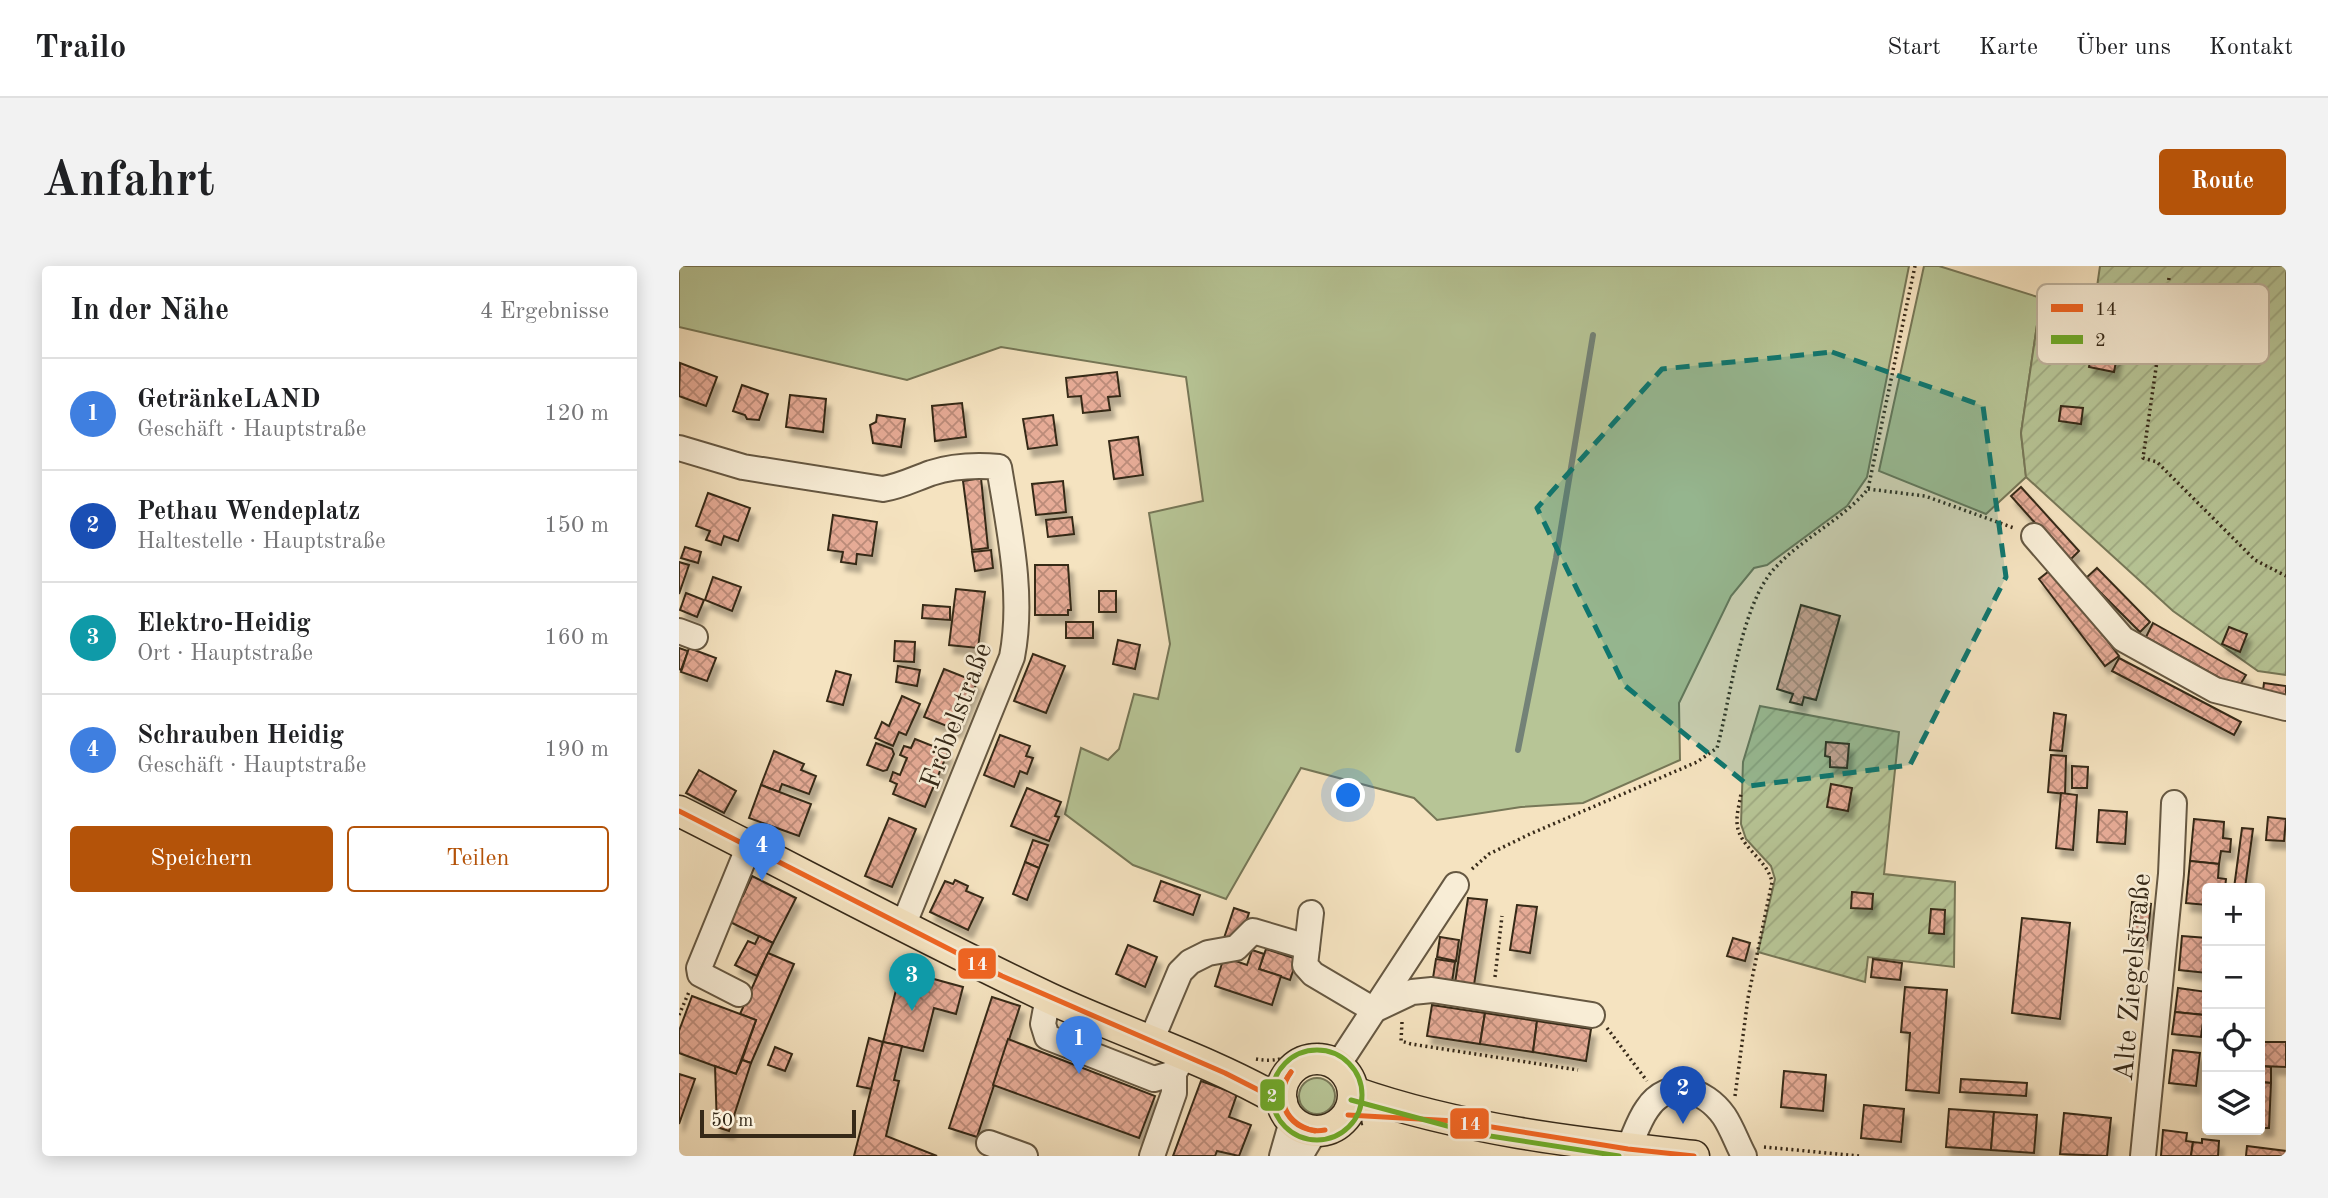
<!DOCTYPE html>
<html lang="de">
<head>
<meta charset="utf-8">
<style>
	body { margin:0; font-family:"Old Standard TT",serif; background:#f2f2f2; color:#202124 }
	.controls { position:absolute; right:21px; bottom:21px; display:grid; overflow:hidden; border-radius:7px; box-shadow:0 4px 18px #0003 }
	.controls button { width:63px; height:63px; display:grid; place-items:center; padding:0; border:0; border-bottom:2px solid #e0e0e0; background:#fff; color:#202124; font:35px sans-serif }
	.scale { position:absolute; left:21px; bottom:18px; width:156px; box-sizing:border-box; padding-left:7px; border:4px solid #362918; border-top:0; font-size:19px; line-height:24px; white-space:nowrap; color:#362918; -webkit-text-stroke:5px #f8edd6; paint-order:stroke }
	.you { position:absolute; left:670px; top:530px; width:24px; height:24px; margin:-18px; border:5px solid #fff; border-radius:50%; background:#1a73e8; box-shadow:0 0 0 10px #1a73e833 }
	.badge { display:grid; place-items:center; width:46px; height:46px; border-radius:50%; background:#b45309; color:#fff; font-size:23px; font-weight:700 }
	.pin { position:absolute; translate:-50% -58px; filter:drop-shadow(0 2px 4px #0008) }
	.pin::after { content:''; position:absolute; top:37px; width:24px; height:21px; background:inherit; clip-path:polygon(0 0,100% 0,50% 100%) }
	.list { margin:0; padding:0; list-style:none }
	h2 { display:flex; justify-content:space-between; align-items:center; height:91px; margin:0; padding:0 28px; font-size:30px }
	h2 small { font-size:23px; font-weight:400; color:#757577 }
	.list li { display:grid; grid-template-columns:46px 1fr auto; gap:21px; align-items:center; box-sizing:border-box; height:112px; padding:0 28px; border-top:2px solid #e0e0e0 }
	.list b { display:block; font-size:26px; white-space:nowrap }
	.list p { margin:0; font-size:23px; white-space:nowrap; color:#757577 }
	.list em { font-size:23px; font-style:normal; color:#757577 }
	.actions { display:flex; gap:14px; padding:21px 28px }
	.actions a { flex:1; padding:16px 0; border:2px solid #b45309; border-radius:7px; text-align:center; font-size:24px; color:#b45309 }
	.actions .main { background:#b45309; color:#fff }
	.icon { flex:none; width:38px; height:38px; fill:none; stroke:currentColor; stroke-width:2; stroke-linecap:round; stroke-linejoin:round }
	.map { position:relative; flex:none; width:1607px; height:890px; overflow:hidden; border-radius:7px }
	header { display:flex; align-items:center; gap:42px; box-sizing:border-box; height:98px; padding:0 35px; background:#fff; border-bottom:2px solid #e0e0e0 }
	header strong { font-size:33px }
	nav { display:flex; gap:38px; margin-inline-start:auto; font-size:24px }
	.intro { display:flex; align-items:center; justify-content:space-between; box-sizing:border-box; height:168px; padding:0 42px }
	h1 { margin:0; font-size:49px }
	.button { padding:18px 32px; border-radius:7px; background:#b45309; color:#fff; font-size:24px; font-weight:700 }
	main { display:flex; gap:42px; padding:0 42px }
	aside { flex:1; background:#fff; border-radius:7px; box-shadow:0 4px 18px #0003 }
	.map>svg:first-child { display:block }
</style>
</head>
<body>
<header>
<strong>Trailo</strong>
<nav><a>Start</a><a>Karte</a><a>Über uns</a><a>Kontakt</a></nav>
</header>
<div class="intro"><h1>Anfahrt</h1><a class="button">Route</a></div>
<main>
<aside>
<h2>In der Nähe<small>4 Ergebnisse</small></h2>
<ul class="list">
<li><span class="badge" style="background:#3f7fe0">1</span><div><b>GetränkeLAND</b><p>Geschäft · Hauptstraße</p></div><em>120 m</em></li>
<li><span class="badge" style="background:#1a4fb4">2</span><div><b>Pethau Wendeplatz</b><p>Haltestelle · Hauptstraße</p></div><em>150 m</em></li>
<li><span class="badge" style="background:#0f9aa8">3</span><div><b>Elektro-Heidig</b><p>Ort · Hauptstraße</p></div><em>160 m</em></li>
<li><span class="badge" style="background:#3f7fe0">4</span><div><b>Schrauben Heidig</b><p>Geschäft · Hauptstraße</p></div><em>190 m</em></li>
</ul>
<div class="actions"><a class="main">Speichern</a><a>Teilen</a></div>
</aside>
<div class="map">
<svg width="1607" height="890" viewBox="0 0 1607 890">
	<defs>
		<pattern id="garden-furrows" width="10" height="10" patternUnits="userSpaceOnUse" patternTransform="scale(1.75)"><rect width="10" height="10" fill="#b7c596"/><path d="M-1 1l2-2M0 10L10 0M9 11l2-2" fill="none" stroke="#9ea981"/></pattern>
		<pattern id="building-cross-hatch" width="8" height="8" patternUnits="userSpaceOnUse" patternTransform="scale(1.75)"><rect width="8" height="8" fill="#e6ab96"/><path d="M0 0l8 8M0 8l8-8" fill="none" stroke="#bb8b79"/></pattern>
		<filter id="shadow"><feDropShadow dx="4.5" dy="8" stdDeviation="2" flood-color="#0004"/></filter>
	</defs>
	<rect width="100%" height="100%" fill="#f5e3c0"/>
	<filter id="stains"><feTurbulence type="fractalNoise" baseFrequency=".00286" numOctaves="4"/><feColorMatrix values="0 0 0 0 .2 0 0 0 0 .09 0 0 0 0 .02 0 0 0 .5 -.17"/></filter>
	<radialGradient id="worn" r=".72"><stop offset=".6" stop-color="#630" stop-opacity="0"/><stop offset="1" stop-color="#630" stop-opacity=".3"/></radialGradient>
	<g fill="#b7c596" stroke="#767757" stroke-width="2">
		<polygon points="0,0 1230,0 1188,211 1168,240 1088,299 1075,302 1052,330 1000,437 1001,494 904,537 842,541 758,554 735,532 622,502 547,633 454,599 386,548 402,482 429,494 440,483 455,428 479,433 491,378 470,247 524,235 507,111 322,81 228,114 0,61"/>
		<polygon points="1245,0 1260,0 1362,32 1342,167 1347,211 1307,248 1200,205"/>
		<circle cx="638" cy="830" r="18"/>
	</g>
	<g fill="url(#garden-furrows)" stroke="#767757" stroke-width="2">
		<polygon points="1421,0 1607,0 1607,409 1579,405 1494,345 1347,211 1342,167 1362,32 1418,21"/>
		<polygon points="1081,440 1220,466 1205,608 1276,616 1275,701 1189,691 1186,716 1079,686 1096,613 1092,600 1067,573 1062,558 1064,496"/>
	</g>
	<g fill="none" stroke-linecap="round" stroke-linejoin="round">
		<polyline stroke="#738277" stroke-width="6" points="839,484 877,292 914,69"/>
	</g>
	<g fill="url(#building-cross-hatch)" stroke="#362918" stroke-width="2" filter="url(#shadow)">
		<polygon points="1414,80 1439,85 1435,106 1410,101"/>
		<polygon points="1,97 38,111 27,140 0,130"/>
		<polygon points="438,106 441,130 429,131 431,144 404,147 402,130 389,131 387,112"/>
		<polygon points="63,119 89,128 80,154 68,153 66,149 54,145"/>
		<polygon points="111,129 147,133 144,166 107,161"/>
		<polygon points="283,137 287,171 256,175 253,140"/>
		<polygon points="1382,140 1404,142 1402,158 1380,155"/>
		<polygon points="198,149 226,153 222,181 194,177 191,159 197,156"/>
		<polygon points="374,149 378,179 349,183 344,153"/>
		<polygon points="459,171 464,209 435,213 430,175"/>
		<polygon points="302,212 309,282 293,284 284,215"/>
		<polygon points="384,215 387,246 357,249 353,218"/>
		<polygon points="1342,221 1400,285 1390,295 1332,230"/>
		<polygon points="29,227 71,242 59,275 45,270 42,279 27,274 31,265 17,260"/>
		<polygon points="154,249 198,256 193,290 178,288 177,298 162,296 164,286 149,284"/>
		<polygon points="393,251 395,268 369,271 367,254"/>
		<polygon points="6,281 22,286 19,297 2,292"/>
		<polygon points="312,284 314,302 296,305 293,286"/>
		<polygon points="0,296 10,299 0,328"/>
		<polygon points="356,299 389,299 392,344 389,344 389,349 356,349"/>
		<polygon points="1374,302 1440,390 1426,400 1360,313"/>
		<polygon points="1418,302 1471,356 1461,366 1407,312"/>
		<polygon points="34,311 62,321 53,345 26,334"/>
		<polygon points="277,323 306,326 299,382 270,379"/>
		<rect x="420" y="325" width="17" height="21"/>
		<polygon points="7,327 25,334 18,351 1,344"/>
		<polygon points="244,339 271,341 271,354 243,352"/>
		<polygon points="1122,339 1161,350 1137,434 1125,431 1123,439 1111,436 1114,428 1098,423"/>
		<rect x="387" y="356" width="27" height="16"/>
		<polygon points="1474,357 1567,409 1559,422 1467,371"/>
		<polygon points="1550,361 1568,368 1561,386 1543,378"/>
		<polygon points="439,374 461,379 456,403 434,398"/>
		<polygon points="216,375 236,376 235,396 215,395"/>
		<polygon points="0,382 9,385 2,404 0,403"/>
		<polygon points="10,382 37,392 28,415 2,406"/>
		<polygon points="354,388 386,400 367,447 335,435"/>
		<polygon points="1440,392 1562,456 1555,469 1433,405"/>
		<polygon points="219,400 241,404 238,420 217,416"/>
		<polygon points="265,403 298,416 278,464 245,451"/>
		<polygon points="157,405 172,409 164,439 148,435"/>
		<polygon points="1585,417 1607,420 1607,435 1583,432"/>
		<polygon points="223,430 241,438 227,469 220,466 214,480 196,472 203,456 210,460"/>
		<polygon points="1375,447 1387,449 1383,485 1371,484"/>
		<polygon points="321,469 351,480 347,490 354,492 348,508 341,505 335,521 305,509"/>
		<polygon points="236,473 269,486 246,541 214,528 218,518 211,515 214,506 221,509 228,492 221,489 225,480 232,482"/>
		<polygon points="1147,476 1170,478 1168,502 1151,501 1151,491 1146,490"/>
		<polygon points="197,477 213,483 215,488 208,504 204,505 188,499"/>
		<polygon points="95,485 125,498 122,504 137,510 130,528 103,518 100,526 82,519"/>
		<polygon points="1372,489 1387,490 1386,528 1369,526"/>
		<polygon points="1393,500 1409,501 1408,522 1393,522"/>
		<polygon points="20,504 57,525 45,547 7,527"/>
		<polygon points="1152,518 1173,522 1169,545 1148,541"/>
		<polygon points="82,519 132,538 120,570 70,552"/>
		<polygon points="348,522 382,536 376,550 380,551 370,575 332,560"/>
		<polygon points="1382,527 1398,529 1394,584 1377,582"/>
		<polygon points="1420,544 1448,546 1446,578 1418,576"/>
		<polygon points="1589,551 1607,553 1605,575 1587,574"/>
		<polygon points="210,552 237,563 213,621 186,610"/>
		<polygon points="1515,553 1545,556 1544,572 1552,573 1551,586 1542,585 1540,598 1511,595"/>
		<polygon points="1563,562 1574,563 1566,622 1555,622"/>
		<polygon points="354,574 369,579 360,602 346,596"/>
		<polygon points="1511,595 1540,598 1539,612 1547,613 1546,622 1528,622 1528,639 1507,637"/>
		<polygon points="346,596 360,602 348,634 334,628"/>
		<polygon points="73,610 117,632 94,677 51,656 60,628 64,630"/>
		<polygon points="276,614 289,620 287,625 304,632 289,664 251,646 266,615 274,618"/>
		<polygon points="482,615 521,629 514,649 475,635"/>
		<polygon points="1173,626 1194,628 1193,643 1172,642"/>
		<polygon points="789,632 808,634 795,719 776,717"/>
		<polygon points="1453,636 1472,638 1468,674 1450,673"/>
		<polygon points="838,639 858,641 851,687 831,684"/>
		<polygon points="555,642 570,647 560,677 545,672"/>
		<polygon points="1252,643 1266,644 1265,668 1250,667"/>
		<polygon points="1343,652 1391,657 1381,753 1333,747"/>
		<polygon points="80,670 94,677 78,710 56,699 69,675 76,678"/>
		<polygon points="1503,670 1528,672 1528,707 1500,704"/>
		<polygon points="761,671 780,674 777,695 758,691"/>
		<polygon points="1054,672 1071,677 1066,695 1048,690"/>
		<polygon points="449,679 478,691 466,721 437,708"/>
		<polygon points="587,683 618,693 611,714 580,703"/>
		<polygon points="573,684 585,688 580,703 602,710 593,739 536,720 545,691 568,699"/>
		<polygon points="89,687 115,698 72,797 63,794 77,754 61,748"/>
		<polygon points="757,693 776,696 773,716 754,712"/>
		<polygon points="1194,693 1223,697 1221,714 1192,711"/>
		<polygon points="222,704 284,721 277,748 255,742 244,785 204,776"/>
		<polygon points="1226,721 1268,724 1260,827 1227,824 1231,767 1222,766"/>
		<polygon points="1499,722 1528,726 1525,749 1496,746"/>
		<polygon points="13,730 77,754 57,808 0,787 0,765"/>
		<polygon points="313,731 341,740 298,871 270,862"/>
		<polygon points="753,739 806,747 801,778 748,770"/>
		<polygon points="1496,746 1525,749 1522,771 1493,768"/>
		<polygon points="806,747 858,755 854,786 801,778"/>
		<polygon points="858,755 912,763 907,795 854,786"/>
		<polygon points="190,772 204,776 193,823 178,820"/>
		<polygon points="329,773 476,830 460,872 314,819"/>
		<polygon points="204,776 223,780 215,814 220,815 207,870 258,890 175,890"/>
		<polygon points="1582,776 1607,776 1607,801 1581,800"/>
		<polygon points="96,781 113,788 106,805 89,799"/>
		<polygon points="1494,784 1521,787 1517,820 1490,817"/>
		<polygon points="63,794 72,797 50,865 38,861 36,800 57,808"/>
		<polygon points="1581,800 1592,801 1592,817 1581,816"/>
		<polygon points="1105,805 1147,809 1144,845 1102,841"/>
		<polygon points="0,808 16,813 0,858"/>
		<polygon points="1282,813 1348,817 1347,830 1281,826"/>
		<polygon points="522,815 558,828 550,851 572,859 560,890 538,885 536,890 494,890"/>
		<polygon points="1581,816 1592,817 1590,862 1581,862"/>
		<polygon points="1185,839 1225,843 1222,876 1182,872"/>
		<polygon points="1270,843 1315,846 1312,884 1267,881"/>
		<polygon points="1315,846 1358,849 1355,887 1312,884"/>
		<polygon points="1385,847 1432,852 1428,890 1381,888"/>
		<polygon points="1484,864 1508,867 1507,875 1514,876 1512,890 1482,890"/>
		<polygon points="1523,873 1540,875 1539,890 1512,890 1514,876 1523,877"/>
		<polygon points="1568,880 1607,885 1607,890 1567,890"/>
	</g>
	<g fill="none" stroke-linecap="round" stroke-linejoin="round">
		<g stroke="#665842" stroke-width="28">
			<g id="minor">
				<path d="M0,182L64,201L204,223C222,220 235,213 252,207C274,200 298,199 320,201C330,262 345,330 333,391L224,660"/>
				<polyline points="1355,270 1444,373 1536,424 1607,442"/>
				<polyline points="0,365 16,371"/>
				<polyline points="632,647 626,699 634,708 695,744"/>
				<polyline points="60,728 21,708 20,702 70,580"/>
				<polyline points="369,731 364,758 368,771 475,813 495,807"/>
				<polyline points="695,744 733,726 753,724 913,749"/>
				<polyline points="472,775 501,706 511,696 529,687 557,682 574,665 628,681"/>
				<polyline points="659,799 777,619"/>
				<polyline points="310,877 346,890"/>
				<path d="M949,883C955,870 960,854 968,843C989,811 1026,823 1045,850C1053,862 1058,877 1065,890"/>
				<polyline points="473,890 495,827 495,807 502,795"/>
				<polyline points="603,890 613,855"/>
				<polyline points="621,890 636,865"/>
				<polyline points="1464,890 1492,608 1495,537"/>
			</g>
		</g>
		<g stroke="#362918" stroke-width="33">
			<g id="major">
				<path d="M0,545C123,607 245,673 370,732C447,768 529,793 603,836"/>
				<circle cx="638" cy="829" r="36"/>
				<path d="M675,826C783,864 901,877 1015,890"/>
			</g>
		</g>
		<g stroke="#362918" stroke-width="3.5" stroke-dasharray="2 3.5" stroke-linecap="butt">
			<polyline points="1490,12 1464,192 1478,196 1576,294 1607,310"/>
			<polyline points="1189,223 1246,230 1335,262"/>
			<path d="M793,603L810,588L851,568L1018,496L1038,482C1052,432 1061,341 1095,303C1123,272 1162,255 1189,223L1236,0"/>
			<polyline points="816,711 823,650"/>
			<polyline points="0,749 10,726"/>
			<polyline points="723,756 722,775 732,778 899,804"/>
			<polyline points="928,762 968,815"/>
			<path d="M577,793C616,800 613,775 645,779"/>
			<path d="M1056,830L1069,732L1093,616C1088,592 1057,580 1058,554C1058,545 1061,536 1062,527"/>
			<polyline points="658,870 669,861 685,857"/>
			<polyline points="1085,881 1180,890"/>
		</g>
		<use href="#minor" stroke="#f8edd6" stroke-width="24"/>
		<use href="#major" stroke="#f5e3c0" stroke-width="30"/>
		<g stroke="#f8edd6" stroke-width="10">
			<g id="bus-1">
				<polyline points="0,545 323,710 546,807 603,836"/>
				<path d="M612,806C594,832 607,858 636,865"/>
				<path d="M612,806C590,833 612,870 646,864"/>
				<polyline points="669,849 776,855 949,883 1015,890"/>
			</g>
		</g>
		<g stroke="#f8edd6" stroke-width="10">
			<g id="bus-2">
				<circle cx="638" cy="829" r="45"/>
				<polyline points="672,834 798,868 940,890"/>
			</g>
		</g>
		<use href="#bus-1" stroke="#f26522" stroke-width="5"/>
		<use href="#bus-2" stroke="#6eab28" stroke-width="5"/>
	</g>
	<path fill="#0f766e" fill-opacity="0.2" stroke="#0f766e" stroke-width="5" stroke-dasharray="14 9" stroke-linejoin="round" d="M1153,86L1304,140L1327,311L1231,499L1070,520L945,419L858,242L983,103Z"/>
	<g text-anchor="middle" stroke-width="5" stroke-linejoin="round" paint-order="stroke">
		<g font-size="28" fill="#362918" stroke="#f8edd6">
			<text transform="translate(276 449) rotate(-69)" y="10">Fröbelstraße</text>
			<text transform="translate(1452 711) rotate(-85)" y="10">Alte Ziegelstraße</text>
		</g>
	</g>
	<rect x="1358" y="18" width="232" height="80" rx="10" fill="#f8edd6" stroke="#beb29d" stroke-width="2"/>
	<rect x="1372" y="38" width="32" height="8" fill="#f26522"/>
	<rect x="1372" y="69" width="32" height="9" fill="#6eab28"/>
	<g font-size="19" fill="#362918">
		<text x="1416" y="49">14</text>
		<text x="1416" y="80">2</text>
	</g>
	<g stroke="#f8edd6" stroke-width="2.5">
		<rect x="278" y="681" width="40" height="33" rx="7" fill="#f26522"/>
		<rect x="580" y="812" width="27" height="34" rx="7" fill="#6eab28"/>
		<rect x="770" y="841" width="41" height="33" rx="7" fill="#f26522"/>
	</g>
	<g font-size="19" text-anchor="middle" font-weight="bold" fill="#fff">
		<text x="298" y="704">14</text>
		<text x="593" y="836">2</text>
		<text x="791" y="864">14</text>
	</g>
	<rect width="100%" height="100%" filter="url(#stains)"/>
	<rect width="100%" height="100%" fill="url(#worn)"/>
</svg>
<div class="controls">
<button>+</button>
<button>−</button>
<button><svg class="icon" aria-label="locate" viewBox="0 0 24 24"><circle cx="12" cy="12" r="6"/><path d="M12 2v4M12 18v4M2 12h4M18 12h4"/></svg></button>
<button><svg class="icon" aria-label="layers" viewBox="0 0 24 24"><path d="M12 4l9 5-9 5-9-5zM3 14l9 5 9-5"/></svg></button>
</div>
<div class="scale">50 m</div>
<div class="you"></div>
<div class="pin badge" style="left:400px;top:808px;background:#3f7fe0">1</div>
<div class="pin badge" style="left:1004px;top:858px;background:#1a4fb4">2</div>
<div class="pin badge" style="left:233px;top:745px;background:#0f9aa8">3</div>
<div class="pin badge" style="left:83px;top:615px;background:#3f7fe0">4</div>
</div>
</main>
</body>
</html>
